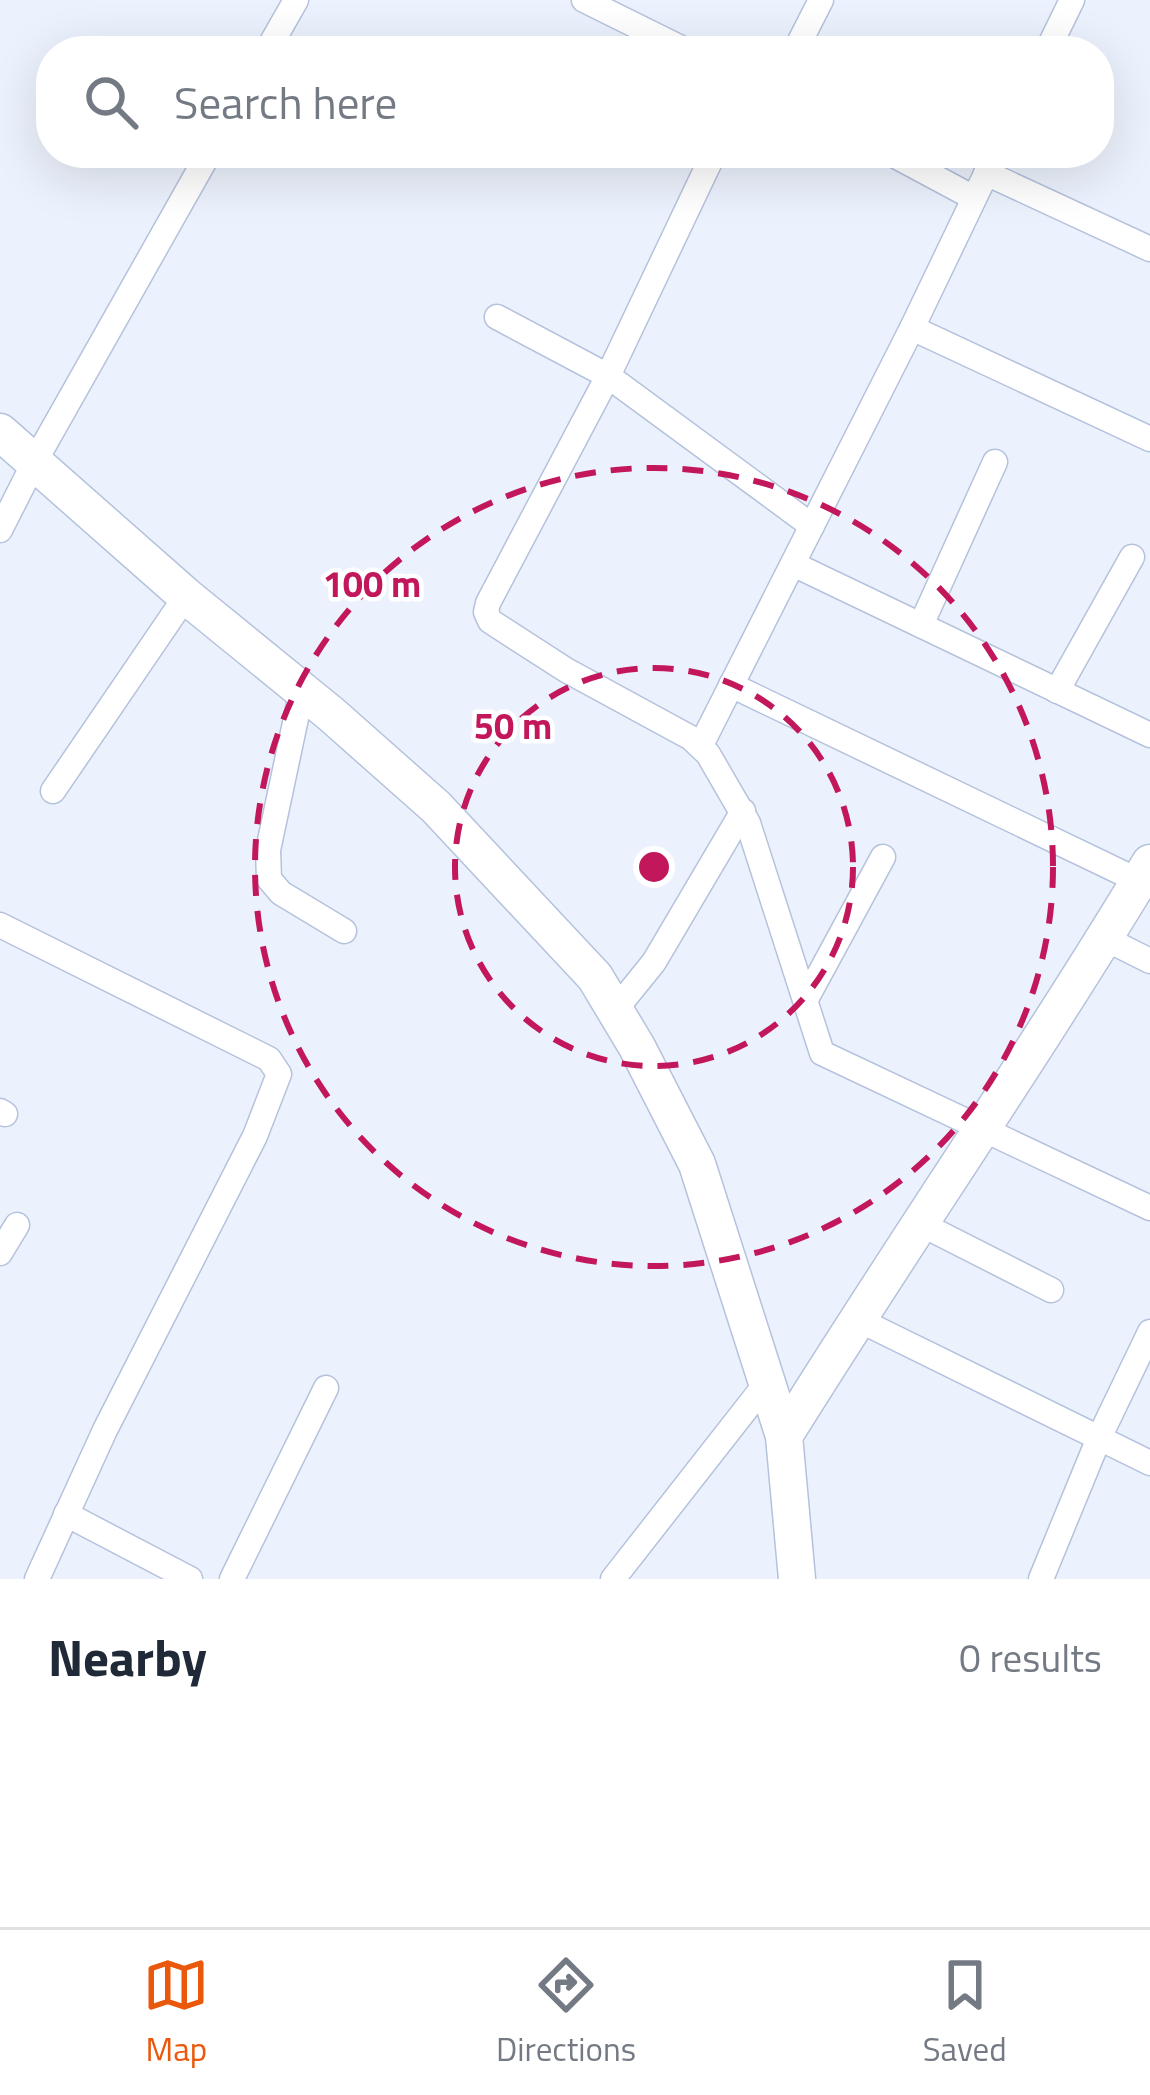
<!DOCTYPE html>
<html lang="en">
<head>
<meta charset="utf-8">
<style>
	body { margin:0; font-family:"Titillium Web",sans-serif; background:#f6f6f7; color:#1f2937 }
	.list { margin:0; padding:0; list-style:none }
	h2 { display:flex; justify-content:space-between; align-items:center; height:156px; margin:0; padding:0 48px; font-size:51px }
	h2 small { font-size:39px; font-weight:400; color:#747a83 }
	.icon { flex:none; width:66px; height:66px; fill:none; stroke:currentColor; stroke-width:2; stroke-linecap:round; stroke-linejoin:round }
	.map { position:relative; flex:none; width:1150px; height:1579px; overflow:hidden }
	.search { position:absolute; background:#fff; box-shadow:0 12px 48px #0002; left:36px; right:36px; top:36px; height:132px; display:flex; align-items:center; gap:30px; box-sizing:border-box; padding:0 42px; border-radius:48px; color:#747a83; font-size:45px }
	.sheet { height:348px; background:#fff }
	nav { display:flex; justify-content:space-around; align-items:center; box-sizing:border-box; height:168px; border-top:3px solid #e0e1e3; background:#fff; font-size:33px; color:#747a83 }
	nav a { display:grid; justify-items:center; gap:6px }
	nav .on { color:#ea580c }
	.map>svg:first-child { display:block }
</style>
</head>
<body>
<div class="map">
<svg width="1150" height="1579" viewBox="0 0 1150 1579">
	<rect width="100%" height="100%" fill="#ecf2fd"/>
	<g fill="none" stroke-linecap="round" stroke-linejoin="round">
		<g stroke="#b5c2dd" stroke-width="27">
			<g id="street">
				<polyline points="584,0 687,51"/>
				<polyline points="267,51 296,0"/>
				<polyline points="795,51 821,0"/>
				<polyline points="1047,51 1072,0"/>
				<polyline points="714,153 608,376 488,603 486,612 490,621 566,670 691,738 708,754 748,823 822,1053 1150,1208"/>
				<polyline points="890,153 974,198"/>
				<polyline points="986,173 1150,249"/>
				<polyline points="497,317 608,376 812,526"/>
				<polyline points="912,328 1150,439"/>
				<polyline points="0,530 35,461 209,153"/>
				<polyline points="793,564 1150,735"/>
				<polyline points="921,625 995,462"/>
				<polyline points="731,685 1139,881"/>
				<polyline points="302,690 268,850 269,879 281,893 344,931"/>
				<polyline points="1057,691 1132,557"/>
				<polyline points="701,745 912,328 996,153"/>
				<polyline points="53,791 186,596"/>
				<polyline points="0,925 269,1059 279,1074 255,1136 105,1430 37,1579"/>
				<polyline points="1102,937 1150,961"/>
				<polyline points="806,999 883,857"/>
				<polyline points="616,1009 654,962 743,811"/>
				<polyline points="0,1111 5,1114"/>
				<polyline points="919,1223 1051,1290"/>
				<polyline points="0,1253 17,1225"/>
				<polyline points="857,1319 1150,1463"/>
				<polyline points="66,1514 190,1579"/>
				<polyline points="232,1579 326,1388"/>
				<polyline points="613,1579 768,1381"/>
				<polyline points="1041,1579 1099,1438 1150,1332"/>
			</g>
		</g>
		<g stroke="#b5c2dd" stroke-width="39">
			<g id="secondary">
				<polyline points="0,432 186,596 331,714 436,807 595,977 637,1047 697,1164 784,1436 797,1579"/>
				<path d="M784,1436C904,1243 1033,1057 1150,863"/>
			</g>
		</g>
		<use href="#street" stroke="#fff" stroke-width="24"/>
		<use href="#secondary" stroke="#fff" stroke-width="36"/>
	</g>
	<g fill="none" stroke="#c2185b" stroke-width="6" stroke-dasharray="21 15">
		<circle cx="654" cy="867" r="199"/>
		<circle cx="654" cy="867" r="399"/>
	</g>
	<circle cx="654" cy="867" r="18" fill="#c2185b" stroke="#fff" stroke-width="6"/>
	<g font-size="36" text-anchor="middle" font-weight="bold" fill="#c2185b" stroke="#fff" stroke-width="9" stroke-linejoin="round" paint-order="stroke">
		<text x="372" y="597">100 m</text>
		<text x="513" y="739">50 m</text>
	</g>
</svg>
<div class="search"><svg class="icon" aria-label="search" viewBox="0 0 24 24"><circle cx="10" cy="10" r="6"/><path d="M15 15l6 6"/></svg>Search here</div>
</div>
<section class="sheet">
<h2>Nearby<small>0 results</small></h2>
<ul class="list">
</ul>
</section>
<nav>
<a class="on"><svg class="icon" aria-label="map" viewBox="0 0 24 24"><path d="M3 6l6-2 6 2 6-2v14l-6 2-6-2-6 2zM9 4v14M15 6v14"/></svg>Map</a>
<a><svg class="icon" aria-label="directions" viewBox="0 0 24 24"><path d="M12 3l9 9-9 9-9-9zM9 14v-3h6M13 9l2 2-2 2"/></svg>Directions</a>
<a><svg class="icon" aria-label="saved" viewBox="0 0 24 24"><path d="M7 4h10v16l-5-4-5 4z"/></svg>Saved</a>
</nav>
</body>
</html>
